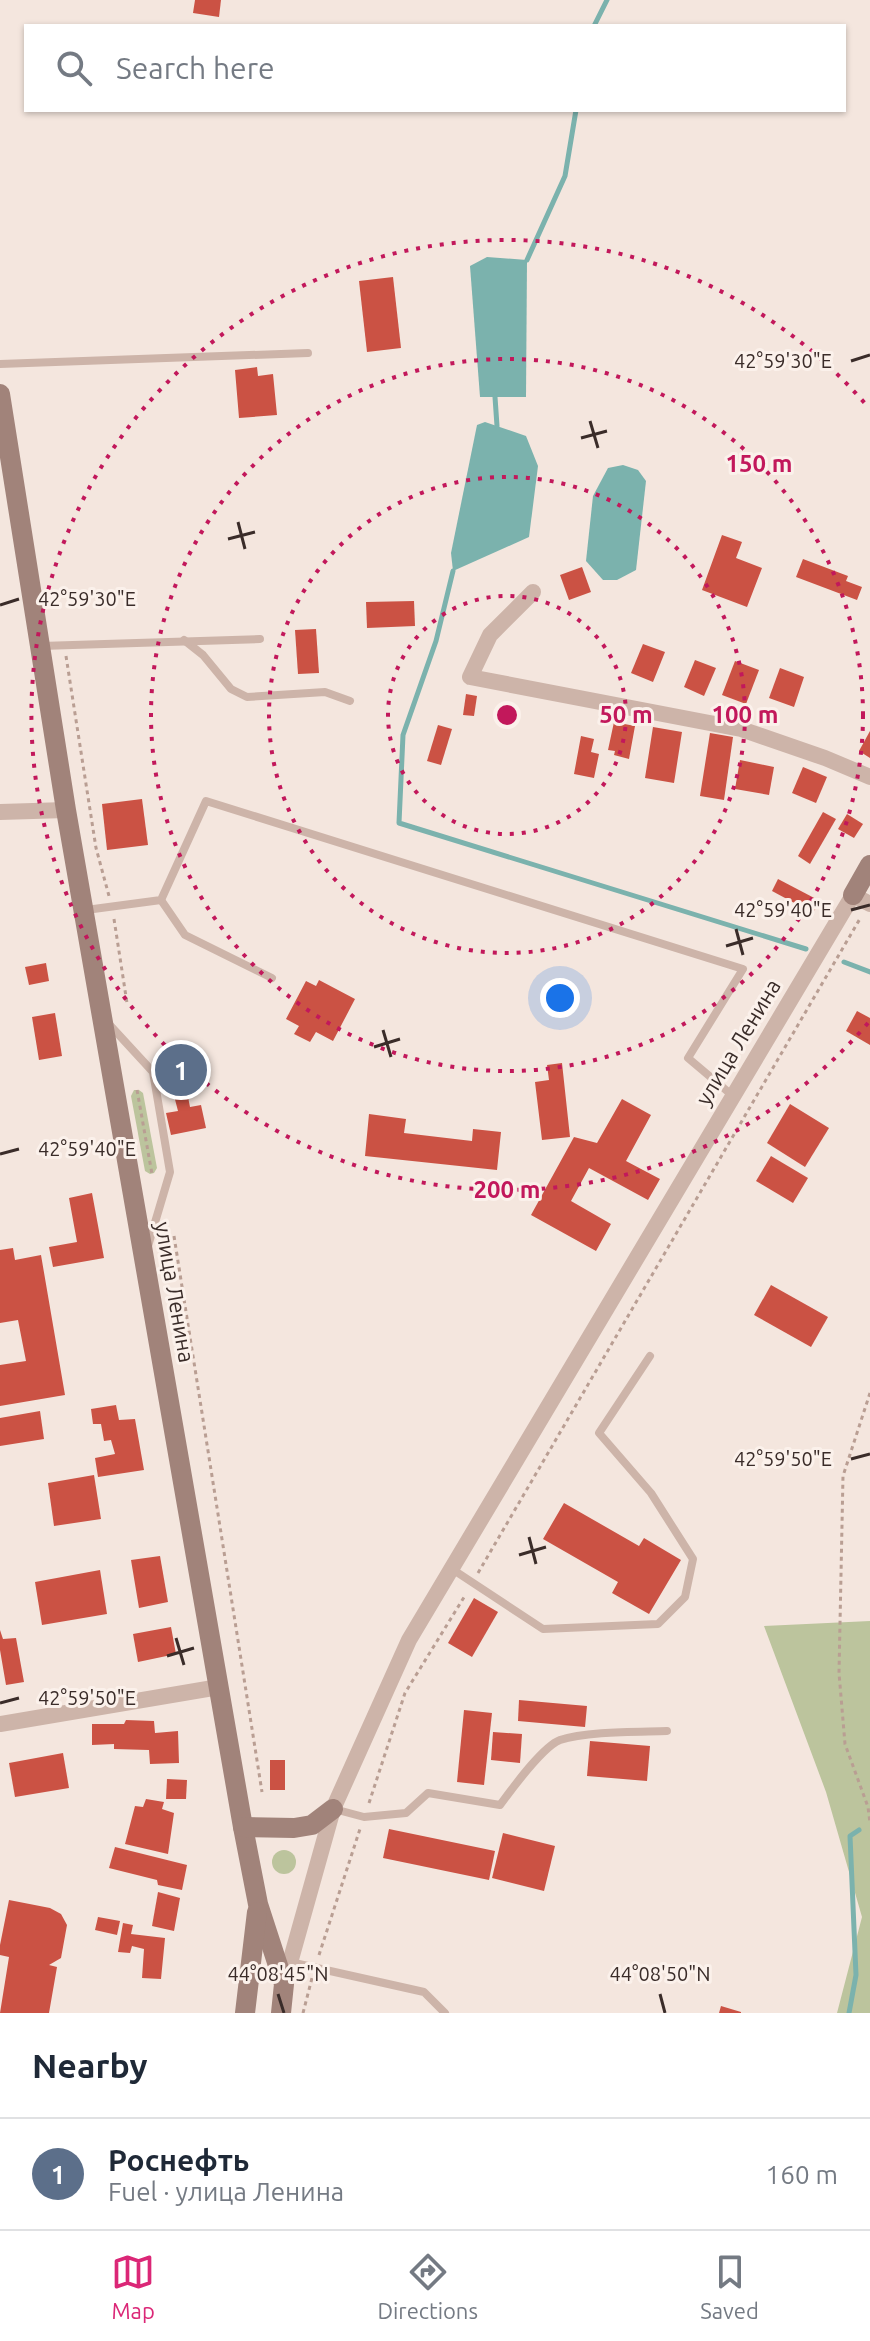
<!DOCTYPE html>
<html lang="en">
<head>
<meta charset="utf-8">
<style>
	body { margin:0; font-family:Ubuntu,sans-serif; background:#f6f6f7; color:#1f2937 }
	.you { position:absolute; left:560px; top:998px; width:28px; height:28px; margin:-20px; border:6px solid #fff; border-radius:50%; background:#1a73e8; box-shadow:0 0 0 12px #1a73e833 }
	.badge { display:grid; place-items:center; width:52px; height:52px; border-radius:50%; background:#db2777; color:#fff; font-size:26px; font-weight:700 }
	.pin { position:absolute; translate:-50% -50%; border:4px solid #fff; box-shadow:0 2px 8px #0006 }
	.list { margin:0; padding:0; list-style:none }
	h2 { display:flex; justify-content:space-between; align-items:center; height:104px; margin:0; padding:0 32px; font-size:34px }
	h2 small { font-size:26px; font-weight:400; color:#747a83 }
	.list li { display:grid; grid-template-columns:52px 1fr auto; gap:24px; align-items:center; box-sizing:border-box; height:112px; padding:0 32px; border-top:2px solid #e0e1e3 }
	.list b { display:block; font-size:30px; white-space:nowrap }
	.list p { margin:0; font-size:26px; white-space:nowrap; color:#747a83 }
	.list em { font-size:26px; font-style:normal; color:#747a83 }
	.icon { flex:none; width:44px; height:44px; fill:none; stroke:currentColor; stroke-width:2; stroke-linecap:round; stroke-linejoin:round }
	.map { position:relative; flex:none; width:870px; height:2013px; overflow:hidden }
	.search { position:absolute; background:#fff; box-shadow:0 2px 6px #0004; left:24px; right:24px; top:24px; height:88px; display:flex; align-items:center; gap:20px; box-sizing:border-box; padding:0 28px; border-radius:0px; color:#747a83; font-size:30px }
	.sheet { height:216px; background:#fff }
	nav { display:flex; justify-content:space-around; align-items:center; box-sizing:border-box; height:112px; border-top:2px solid #e0e1e3; background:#fff; font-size:22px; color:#747a83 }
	nav a { display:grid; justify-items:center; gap:4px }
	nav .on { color:#db2777 }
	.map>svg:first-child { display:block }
</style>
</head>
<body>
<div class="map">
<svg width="870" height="2013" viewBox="0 0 870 2013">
	<rect width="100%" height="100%" fill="#f4e6de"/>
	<g fill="#bcc49d">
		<polygon points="134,1090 139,1090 143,1093 157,1168 154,1173 150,1174 145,1171 131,1096"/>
		<polygon points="870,1621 870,2013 837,2013 862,1917 826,1792 764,1626"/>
		<circle cx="284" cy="1862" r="12"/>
	</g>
	<g fill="#7bb2ad">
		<polygon points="487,257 527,260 526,397 480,397 470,266"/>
		<polygon points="485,422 526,436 538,466 529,537 453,571 451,553 477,425"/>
		<polygon points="623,465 638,470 646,481 636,570 617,580 603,580 586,561 593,496 608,468"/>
	</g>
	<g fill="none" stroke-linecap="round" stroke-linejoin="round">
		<g stroke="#7bb2ad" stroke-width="5">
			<polyline points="594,26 607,0"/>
			<polyline points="527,260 565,176 576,110"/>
			<polyline points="495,397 497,426"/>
			<polyline points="453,571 436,641 403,735 399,823 806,949"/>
			<polyline points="844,962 870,972"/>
			<polyline points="849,2013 856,1975 850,1836 859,1830"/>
		</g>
	</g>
	<g fill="#cb5244">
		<polygon points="195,0 221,0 219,17 193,13"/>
		<polygon points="393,277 401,348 367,352 359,281"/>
		<polygon points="257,367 258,376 273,374 277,415 239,418 235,370"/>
		<polygon points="722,535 742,542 736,558 762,568 747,607 702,590"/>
		<polygon points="803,559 848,576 846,581 862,587 857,600 796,577"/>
		<polygon points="582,567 591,592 569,600 560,575"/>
		<polygon points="414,601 415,626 367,628 366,602"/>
		<polygon points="316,629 319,673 298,674 295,630"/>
		<polygon points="643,644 665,652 653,682 631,673"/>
		<polygon points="695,660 716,668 704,696 684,687"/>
		<polygon points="735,661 759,670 746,704 722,695"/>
		<polygon points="780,668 804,677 794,707 769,698"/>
		<polygon points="466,694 477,696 474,716 463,715"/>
		<polygon points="614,722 635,726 629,759 614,755 615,751 608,750"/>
		<polygon points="438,725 452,729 441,765 427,761"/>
		<polygon points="653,727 682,732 674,783 645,778"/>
		<polygon points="870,731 870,758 859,751"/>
		<polygon points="710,733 733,737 724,800 700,796"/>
		<polygon points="581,736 594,739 591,752 599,754 594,778 574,774"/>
		<polygon points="740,760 774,767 769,795 735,789"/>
		<polygon points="803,767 827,777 816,803 792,793"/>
		<polygon points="142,799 148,845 107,850 102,804"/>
		<polygon points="823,812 836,819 810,864 798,856"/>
		<polygon points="847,814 863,824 854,838 838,829"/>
		<polygon points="778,879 820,901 813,913 772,891"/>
		<polygon points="46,963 49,981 29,985 25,967"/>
		<polygon points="319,980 355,999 333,1041 316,1032 310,1042 294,1034 299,1026 286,1019 306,981 316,986"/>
		<polygon points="857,1011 870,1018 870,1045 846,1031"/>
		<polygon points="55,1013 62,1056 39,1060 32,1017"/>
		<polygon points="192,1055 197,1079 185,1082 190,1107 201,1105 206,1128 171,1135 166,1113 178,1111 165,1061"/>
		<polygon points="562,1063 570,1137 542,1140 535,1082 549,1080 547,1065"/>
		<polygon points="622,1099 651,1115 626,1161 660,1179 648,1200 589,1168 571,1201 611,1224 596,1251 531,1215 574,1137 597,1143"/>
		<polygon points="790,1104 829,1128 805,1167 767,1143"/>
		<polygon points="369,1114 406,1119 404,1133 472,1141 473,1129 501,1132 497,1170 365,1156"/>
		<polygon points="771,1156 808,1178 793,1203 756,1181"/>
		<polygon points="92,1193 104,1258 53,1267 49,1247 77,1242 69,1198"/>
		<polygon points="13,1248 15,1260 41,1255 65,1395 0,1406 0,1365 26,1361 18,1320 0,1323 0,1250"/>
		<polygon points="771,1285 828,1317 811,1347 754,1315"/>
		<polygon points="116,1405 119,1420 135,1419 144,1470 98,1477 95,1458 115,1454 111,1440 104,1441 101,1424 93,1424 91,1409"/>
		<polygon points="40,1411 44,1439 0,1446 0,1418"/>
		<polygon points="94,1475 101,1519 54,1526 48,1483"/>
		<polygon points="564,1503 639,1546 644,1538 681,1560 649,1614 612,1593 618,1582 543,1539"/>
		<polygon points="160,1556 168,1602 139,1608 131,1560"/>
		<polygon points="100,1570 107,1614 42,1625 35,1582"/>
		<polygon points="474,1598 498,1612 472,1657 448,1643"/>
		<polygon points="171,1627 176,1654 138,1662 133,1634"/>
		<polygon points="0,1630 3,1639 16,1638 24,1682 6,1685 0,1650"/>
		<polygon points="519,1700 587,1706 585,1727 518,1721"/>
		<polygon points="464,1710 492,1713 484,1785 457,1782"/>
		<polygon points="126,1720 154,1721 155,1733 178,1731 179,1763 150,1764 149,1750 114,1749 114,1744 92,1745 92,1724 124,1724"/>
		<polygon points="493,1732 522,1734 520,1763 491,1760"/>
		<polygon points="590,1741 650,1746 647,1781 587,1776"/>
		<polygon points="63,1753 69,1788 15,1797 9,1763"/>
		<rect x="270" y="1760" width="15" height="30"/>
		<polygon points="167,1779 187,1780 186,1799 166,1799"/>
		<polygon points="146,1799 164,1802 162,1809 174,1813 168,1854 125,1844 135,1806 143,1807"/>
		<polygon points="389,1829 495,1851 489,1880 383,1858"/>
		<polygon points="503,1833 555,1846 544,1891 492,1878"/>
		<polygon points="115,1847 187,1865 182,1890 158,1885 157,1880 109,1868"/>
		<polygon points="158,1892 180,1898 174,1931 152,1926"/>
		<polygon points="9,1900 50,1908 61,1914 67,1925 61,1958 49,1965 57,1967 49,2013 0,2013 9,1957 0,1955 0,1945"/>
		<polygon points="98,1917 120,1921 117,1935 95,1930"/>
		<polygon points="123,1923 133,1925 131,1934 165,1938 161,1979 142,1978 144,1949 132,1946 130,1953 118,1952"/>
		<polygon points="721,2006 741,2012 741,2013 719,2013"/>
	</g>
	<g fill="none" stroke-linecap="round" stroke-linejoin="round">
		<g stroke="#b99e93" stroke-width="3" stroke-dasharray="4 4" stroke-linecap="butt">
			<polyline points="66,656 96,848 109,896"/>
			<polyline points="114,919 127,1003"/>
			<polyline points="137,1090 152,1174"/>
			<polyline points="174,1236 262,1792"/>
			<polyline points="870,1393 843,1476 839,1673 845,1744 868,1807 870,1823"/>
			<polyline points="478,1573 861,917"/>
			<polyline points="369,1803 405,1693 466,1594"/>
			<polyline points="319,1955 360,1829"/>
			<polyline points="303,2013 312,1978"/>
		</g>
		<g stroke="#cdb4a9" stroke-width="8">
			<polyline points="0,364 308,353"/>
			<polyline points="184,640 203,655 231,689 247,697 325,692 350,701"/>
			<polyline points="41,646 260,639"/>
			<polyline points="161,900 185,935 272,978"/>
			<polyline points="86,910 161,900 206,801 743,969 688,1058 733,1096"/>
			<polyline points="107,1022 153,1072 170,1172 148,1246"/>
			<polyline points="452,1569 543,1629 658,1624 685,1597 693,1559 651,1493 599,1433 650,1356"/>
			<path d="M334,1809L364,1817L406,1813L428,1793L500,1805C512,1789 542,1747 560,1740C586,1731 638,1732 667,1731"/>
			<polyline points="290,1962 424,1992 445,2013"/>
		</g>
		<g stroke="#cdb4a9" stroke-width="16">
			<polyline points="533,592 490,635 470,677 741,729 825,758 870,777"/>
			<polyline points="0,812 66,810"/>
			<polyline points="0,1724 219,1687"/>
			<polyline points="284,1984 333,1809 409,1640 853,895 870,904"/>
		</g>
		<g stroke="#a1837a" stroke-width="20">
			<polyline points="0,394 66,810 243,1827 258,1904 284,1984 281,2013"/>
			<polyline points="853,895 870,865"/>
			<polyline points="243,1827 294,1828 312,1825 333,1809"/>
			<polyline points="245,2013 257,1912"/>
		</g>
	</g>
	<path fill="none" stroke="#3a2c29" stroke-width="3" d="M851,361L870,355M590,421L598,448M581,438L607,431M238,522L245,549M228,539L255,532M0,605L19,599M851,910L870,905M736,929L743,955M726,946L753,938M383,1030L391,1057M374,1047L400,1039M0,1154L19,1149M851,1459L870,1454M529,1537L536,1564M519,1555L546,1547M176,1638L184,1665M167,1656L194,1648M0,1703L19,1698M278,1994L284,2013M660,1994L665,2013"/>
	<g fill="none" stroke="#c2185b" stroke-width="4" stroke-dasharray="4 8">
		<circle cx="507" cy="715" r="119"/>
		<circle cx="507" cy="715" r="238"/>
		<circle cx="507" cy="715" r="356"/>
		<path d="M868 1023A475 475 0 1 1 868 407"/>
	</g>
	<g text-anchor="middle" stroke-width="6" stroke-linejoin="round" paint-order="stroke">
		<g font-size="22" fill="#3a2c29" stroke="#fbf1eb">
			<text transform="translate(738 1042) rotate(-59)" y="8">улица Ленина</text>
			<text transform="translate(175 1292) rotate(80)" y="8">улица Ленина</text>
		</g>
	</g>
	<g font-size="20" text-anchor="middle" fill="#3a2c29" stroke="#fbf1eb" stroke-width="6" stroke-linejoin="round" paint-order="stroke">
		<text x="783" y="368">42°59'30"E</text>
		<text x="87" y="606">42°59'30"E</text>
		<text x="783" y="917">42°59'40"E</text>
		<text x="87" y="1156">42°59'40"E</text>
		<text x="783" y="1466">42°59'50"E</text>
		<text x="87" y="1705">42°59'50"E</text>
		<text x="278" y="1981">44°08'45"N</text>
		<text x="660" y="1981">44°08'50"N</text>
	</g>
	<circle cx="507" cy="715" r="12" fill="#c2185b" stroke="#fbf1eb" stroke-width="4"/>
	<g font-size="24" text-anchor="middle" font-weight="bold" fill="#c2185b" stroke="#fbf1eb" stroke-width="6" stroke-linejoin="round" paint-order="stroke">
		<text x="759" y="472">150 m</text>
		<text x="626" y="723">50 m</text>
		<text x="745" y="723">100 m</text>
		<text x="507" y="1198">200 m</text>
	</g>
</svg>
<div class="you"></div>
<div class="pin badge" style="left:181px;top:1070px;background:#5c6f8a">1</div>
<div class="search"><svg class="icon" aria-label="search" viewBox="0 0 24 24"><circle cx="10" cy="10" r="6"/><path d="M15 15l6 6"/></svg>Search here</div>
</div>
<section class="sheet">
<h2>Nearby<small></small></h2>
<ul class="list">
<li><span class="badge" style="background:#5c6f8a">1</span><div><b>Роснефть</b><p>Fuel · улица Ленина</p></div><em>160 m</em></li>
</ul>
</section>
<nav>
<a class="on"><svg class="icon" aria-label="map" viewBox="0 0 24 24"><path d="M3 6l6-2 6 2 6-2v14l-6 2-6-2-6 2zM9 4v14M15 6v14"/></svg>Map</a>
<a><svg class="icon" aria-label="directions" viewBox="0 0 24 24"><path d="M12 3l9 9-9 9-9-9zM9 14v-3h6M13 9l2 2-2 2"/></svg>Directions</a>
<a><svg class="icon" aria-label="saved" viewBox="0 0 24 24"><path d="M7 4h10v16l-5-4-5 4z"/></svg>Saved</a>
</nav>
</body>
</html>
